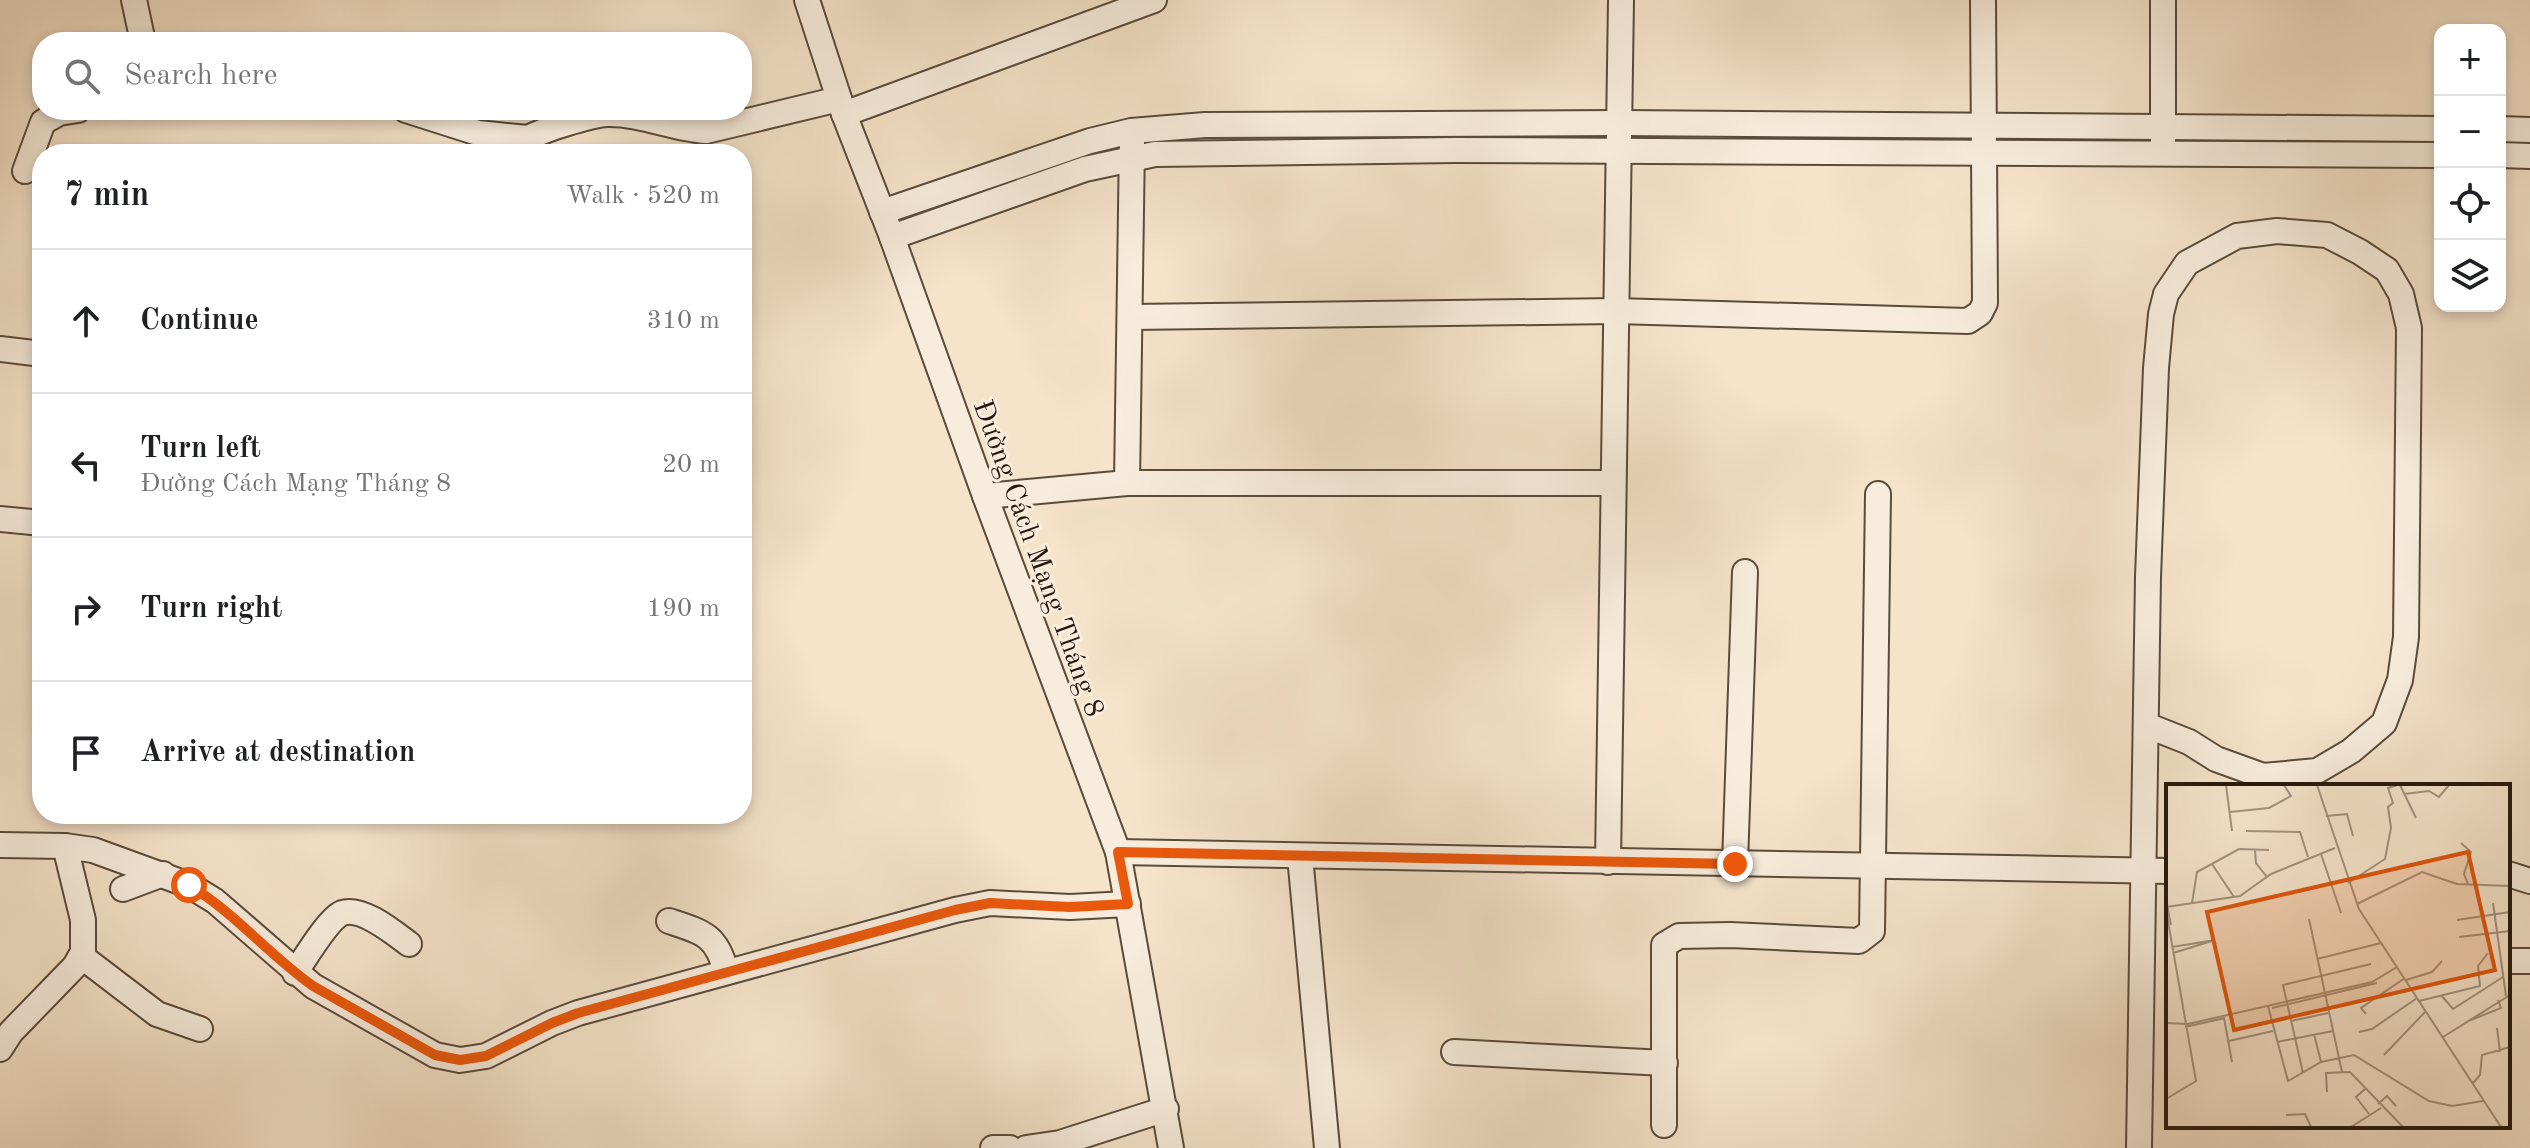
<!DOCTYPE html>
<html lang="en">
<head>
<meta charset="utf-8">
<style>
	body { margin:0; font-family:"Old Standard TT",serif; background:#f6f6f6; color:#202124 }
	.controls { position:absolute; right:24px; top:24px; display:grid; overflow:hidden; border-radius:16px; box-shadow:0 4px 12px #0003 }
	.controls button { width:72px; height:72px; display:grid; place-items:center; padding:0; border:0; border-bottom:2px solid #e0e0e0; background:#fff; color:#202124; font:40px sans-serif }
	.stop { position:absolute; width:24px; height:24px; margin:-18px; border:6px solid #ea580c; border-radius:50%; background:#fff }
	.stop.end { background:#ea580c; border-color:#fff; box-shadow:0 2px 8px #0008 }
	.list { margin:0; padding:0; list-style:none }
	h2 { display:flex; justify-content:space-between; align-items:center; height:104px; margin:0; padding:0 32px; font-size:34px }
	h2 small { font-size:26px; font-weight:400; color:#757577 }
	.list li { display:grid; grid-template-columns:52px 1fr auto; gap:24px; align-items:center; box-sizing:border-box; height:144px; padding:0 32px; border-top:2px solid #e0e0e0 }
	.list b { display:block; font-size:30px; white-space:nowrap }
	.list p { margin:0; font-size:26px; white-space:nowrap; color:#757577 }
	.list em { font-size:26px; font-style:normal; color:#757577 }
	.icon { flex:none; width:44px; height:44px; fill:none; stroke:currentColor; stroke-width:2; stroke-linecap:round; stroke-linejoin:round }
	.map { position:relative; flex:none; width:2530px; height:1148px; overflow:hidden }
	.search { position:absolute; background:#fff; box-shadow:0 4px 12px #0003; left:32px; top:32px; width:720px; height:88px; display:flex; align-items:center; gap:20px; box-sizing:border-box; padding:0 28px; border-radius:32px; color:#757577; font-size:30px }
	.panel { position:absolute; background:#fff; box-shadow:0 4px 12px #0003; left:32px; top:144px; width:720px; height:680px; border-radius:32px }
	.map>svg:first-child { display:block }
</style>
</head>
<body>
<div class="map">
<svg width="2530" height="1148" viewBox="0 0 2530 1148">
	<rect width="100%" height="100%" fill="#f5e3ca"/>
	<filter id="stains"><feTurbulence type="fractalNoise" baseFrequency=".0025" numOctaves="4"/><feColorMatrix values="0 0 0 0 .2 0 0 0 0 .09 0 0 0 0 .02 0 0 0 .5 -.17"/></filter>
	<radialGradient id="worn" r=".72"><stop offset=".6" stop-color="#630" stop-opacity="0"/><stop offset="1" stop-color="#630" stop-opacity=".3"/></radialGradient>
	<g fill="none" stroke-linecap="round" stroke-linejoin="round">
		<g stroke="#5a4b3b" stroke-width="28">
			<g id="minor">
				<polyline points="134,0 143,42"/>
				<polyline points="807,0 844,114 892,237 985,496 1118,852 1171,1148"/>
				<polyline points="2163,0 2163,143"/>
				<polyline points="406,110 478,133 528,138"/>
				<polyline points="844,114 1154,0"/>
				<polyline points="2500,129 2530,130"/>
				<path d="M509,154C515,149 521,142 528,138C543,130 590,115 607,114C640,113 673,129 706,131L839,99"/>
				<polyline points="2500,155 2530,156"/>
				<polyline points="25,171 43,122 59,113 78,110"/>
				<polyline points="882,212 1090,141 1131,131 1205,125 1619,123 2440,129"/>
				<polyline points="892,237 1085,169 1155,154 1455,150 2440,155"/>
				<polyline points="1130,317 1616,311 1968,321 1980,313 1985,303 1983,0"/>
				<polyline points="0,349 42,354"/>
				<polyline points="1127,483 1132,142"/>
				<polyline points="985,496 1127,483 1613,483"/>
				<polyline points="0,519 42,523"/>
				<polyline points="0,845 65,846 93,850 189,885 215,901 313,986 435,1055 460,1060 486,1056 552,1023 578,1013 955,910 990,903 1070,907 1128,904"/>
				<polyline points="1118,852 2168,871"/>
				<polyline points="1300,856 1327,1148"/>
				<polyline points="1608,862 1621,0"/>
				<polyline points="1735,864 1745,572"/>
				<polyline points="2508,874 2530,881"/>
				<polyline points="123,889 163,874"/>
				<path d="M669,921C703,932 717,935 726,972"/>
				<polyline points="81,956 157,1014 200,1029"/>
				<polyline points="2508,961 2530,961"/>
				<path d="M295,973C304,960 328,919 342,913C362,906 394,933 409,944"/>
				<polyline points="0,1049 11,1032 75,966 83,952 83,920 65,846"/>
				<polyline points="1454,1052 1665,1063"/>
				<polyline points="1664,1125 1664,945 1679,936 1730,935 1859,941 1872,931 1878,494"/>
				<polyline points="993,1148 1010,1148"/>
				<polyline points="1026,1148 1060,1143 1166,1109"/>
				<polyline points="2139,1148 2148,577 2156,368 2161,314 2166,294 2187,263 2237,236 2277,231 2327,235 2360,252 2387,270 2401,294 2409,328 2406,637 2400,680 2384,723 2351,751 2317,771 2263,776 2216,759 2189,742 2146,725"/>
			</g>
		</g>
		<use href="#minor" stroke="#f8eddd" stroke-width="24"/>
	</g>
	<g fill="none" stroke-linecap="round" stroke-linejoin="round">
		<path stroke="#ea580c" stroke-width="10" d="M189,885C235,913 269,955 313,986L435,1055L460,1060L486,1056L552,1023L578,1013L955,910L990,903L1070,907L1128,904L1118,852L1735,864"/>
	</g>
	<g text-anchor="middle" stroke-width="6" stroke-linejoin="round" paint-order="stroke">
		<g font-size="28" fill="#27180b" stroke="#f8eddd">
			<text transform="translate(1040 558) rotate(70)" y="10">Đường Cách Mạng Tháng 8</text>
		</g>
	</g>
	<g transform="translate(2166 784)">
		<rect width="344" height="344" fill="#f5e3ca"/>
		<path fill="none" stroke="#a3927e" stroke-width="2" d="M60,1L66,47M151,1L193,125L335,343M234,1L250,34M238,10L263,7L273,13L283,1M64,28L103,24L125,12L118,1M160,32L181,30L187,52M80,47L134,48L142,73M295,59L305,68L298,90L302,100M89,66L90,79L101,93M155,70L175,129M46,80L68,113M182,99L219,75L225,44L222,23L227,19L222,4L232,1M0,115L5,141M26,119L31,88L73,65L103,66M327,119L340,212M191,120L256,88L291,100L344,102M0,123L74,112L105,90L169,64M0,126L30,297L0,315M143,135L176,288M291,136L344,128M293,153L344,147M6,163L49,156M7,169L49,156M151,175L215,159M240,196L266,188L276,177M275,211L287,225L337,193M253,217L314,202L312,182L322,169M102,222L122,297L155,278L188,271L263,317L286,322L317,317M106,224L211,199M200,230L195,224L239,194M58,234L66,278M305,236L335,224L332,216M125,237L162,229M0,239L22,240L206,198L231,183M19,243L59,234M331,244L334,268M193,248L206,245L251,214M148,250L155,278M277,253L344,211M63,257L107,247M111,258L167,247M218,271L260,227M137,289L117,201L205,180M307,299L314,291L316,271L344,263M199,305L190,313L203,330M161,308L160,289L184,288L237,343M212,320L221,312L230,322M120,331L139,330L145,343M185,343L215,324"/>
		<path fill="#de560c" fill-opacity="0.15" stroke="#de560c" stroke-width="4" d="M302,68L329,186L68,246L41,128Z"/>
		<rect width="344" height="344" fill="none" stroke="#27180b" stroke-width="4"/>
	</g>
	<rect width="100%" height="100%" filter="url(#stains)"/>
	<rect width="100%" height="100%" fill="url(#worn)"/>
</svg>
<div class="controls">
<button>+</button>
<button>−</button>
<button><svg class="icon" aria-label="locate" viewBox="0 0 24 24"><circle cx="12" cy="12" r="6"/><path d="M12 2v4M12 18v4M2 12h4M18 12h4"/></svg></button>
<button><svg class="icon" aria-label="layers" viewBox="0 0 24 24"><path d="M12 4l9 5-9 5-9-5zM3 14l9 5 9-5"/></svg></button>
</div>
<div class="stop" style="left:189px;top:885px"></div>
<div class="stop end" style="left:1735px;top:864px"></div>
<div class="search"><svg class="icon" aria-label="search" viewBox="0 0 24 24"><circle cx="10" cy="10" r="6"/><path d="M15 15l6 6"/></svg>Search here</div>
<section class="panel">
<h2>7 min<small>Walk · 520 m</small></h2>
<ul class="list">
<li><svg class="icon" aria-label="ahead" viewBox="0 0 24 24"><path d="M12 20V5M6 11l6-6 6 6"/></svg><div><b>Continue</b></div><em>310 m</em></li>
<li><svg class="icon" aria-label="left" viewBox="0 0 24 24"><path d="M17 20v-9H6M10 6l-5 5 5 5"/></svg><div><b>Turn left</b><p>Đường Cách Mạng Tháng 8</p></div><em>20 m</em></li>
<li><svg class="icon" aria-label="right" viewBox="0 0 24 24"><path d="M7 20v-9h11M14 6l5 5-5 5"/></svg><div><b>Turn right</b></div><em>190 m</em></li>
<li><svg class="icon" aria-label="arrive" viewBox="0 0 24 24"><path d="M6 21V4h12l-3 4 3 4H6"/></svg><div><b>Arrive at destination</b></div></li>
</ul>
</section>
</div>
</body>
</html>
